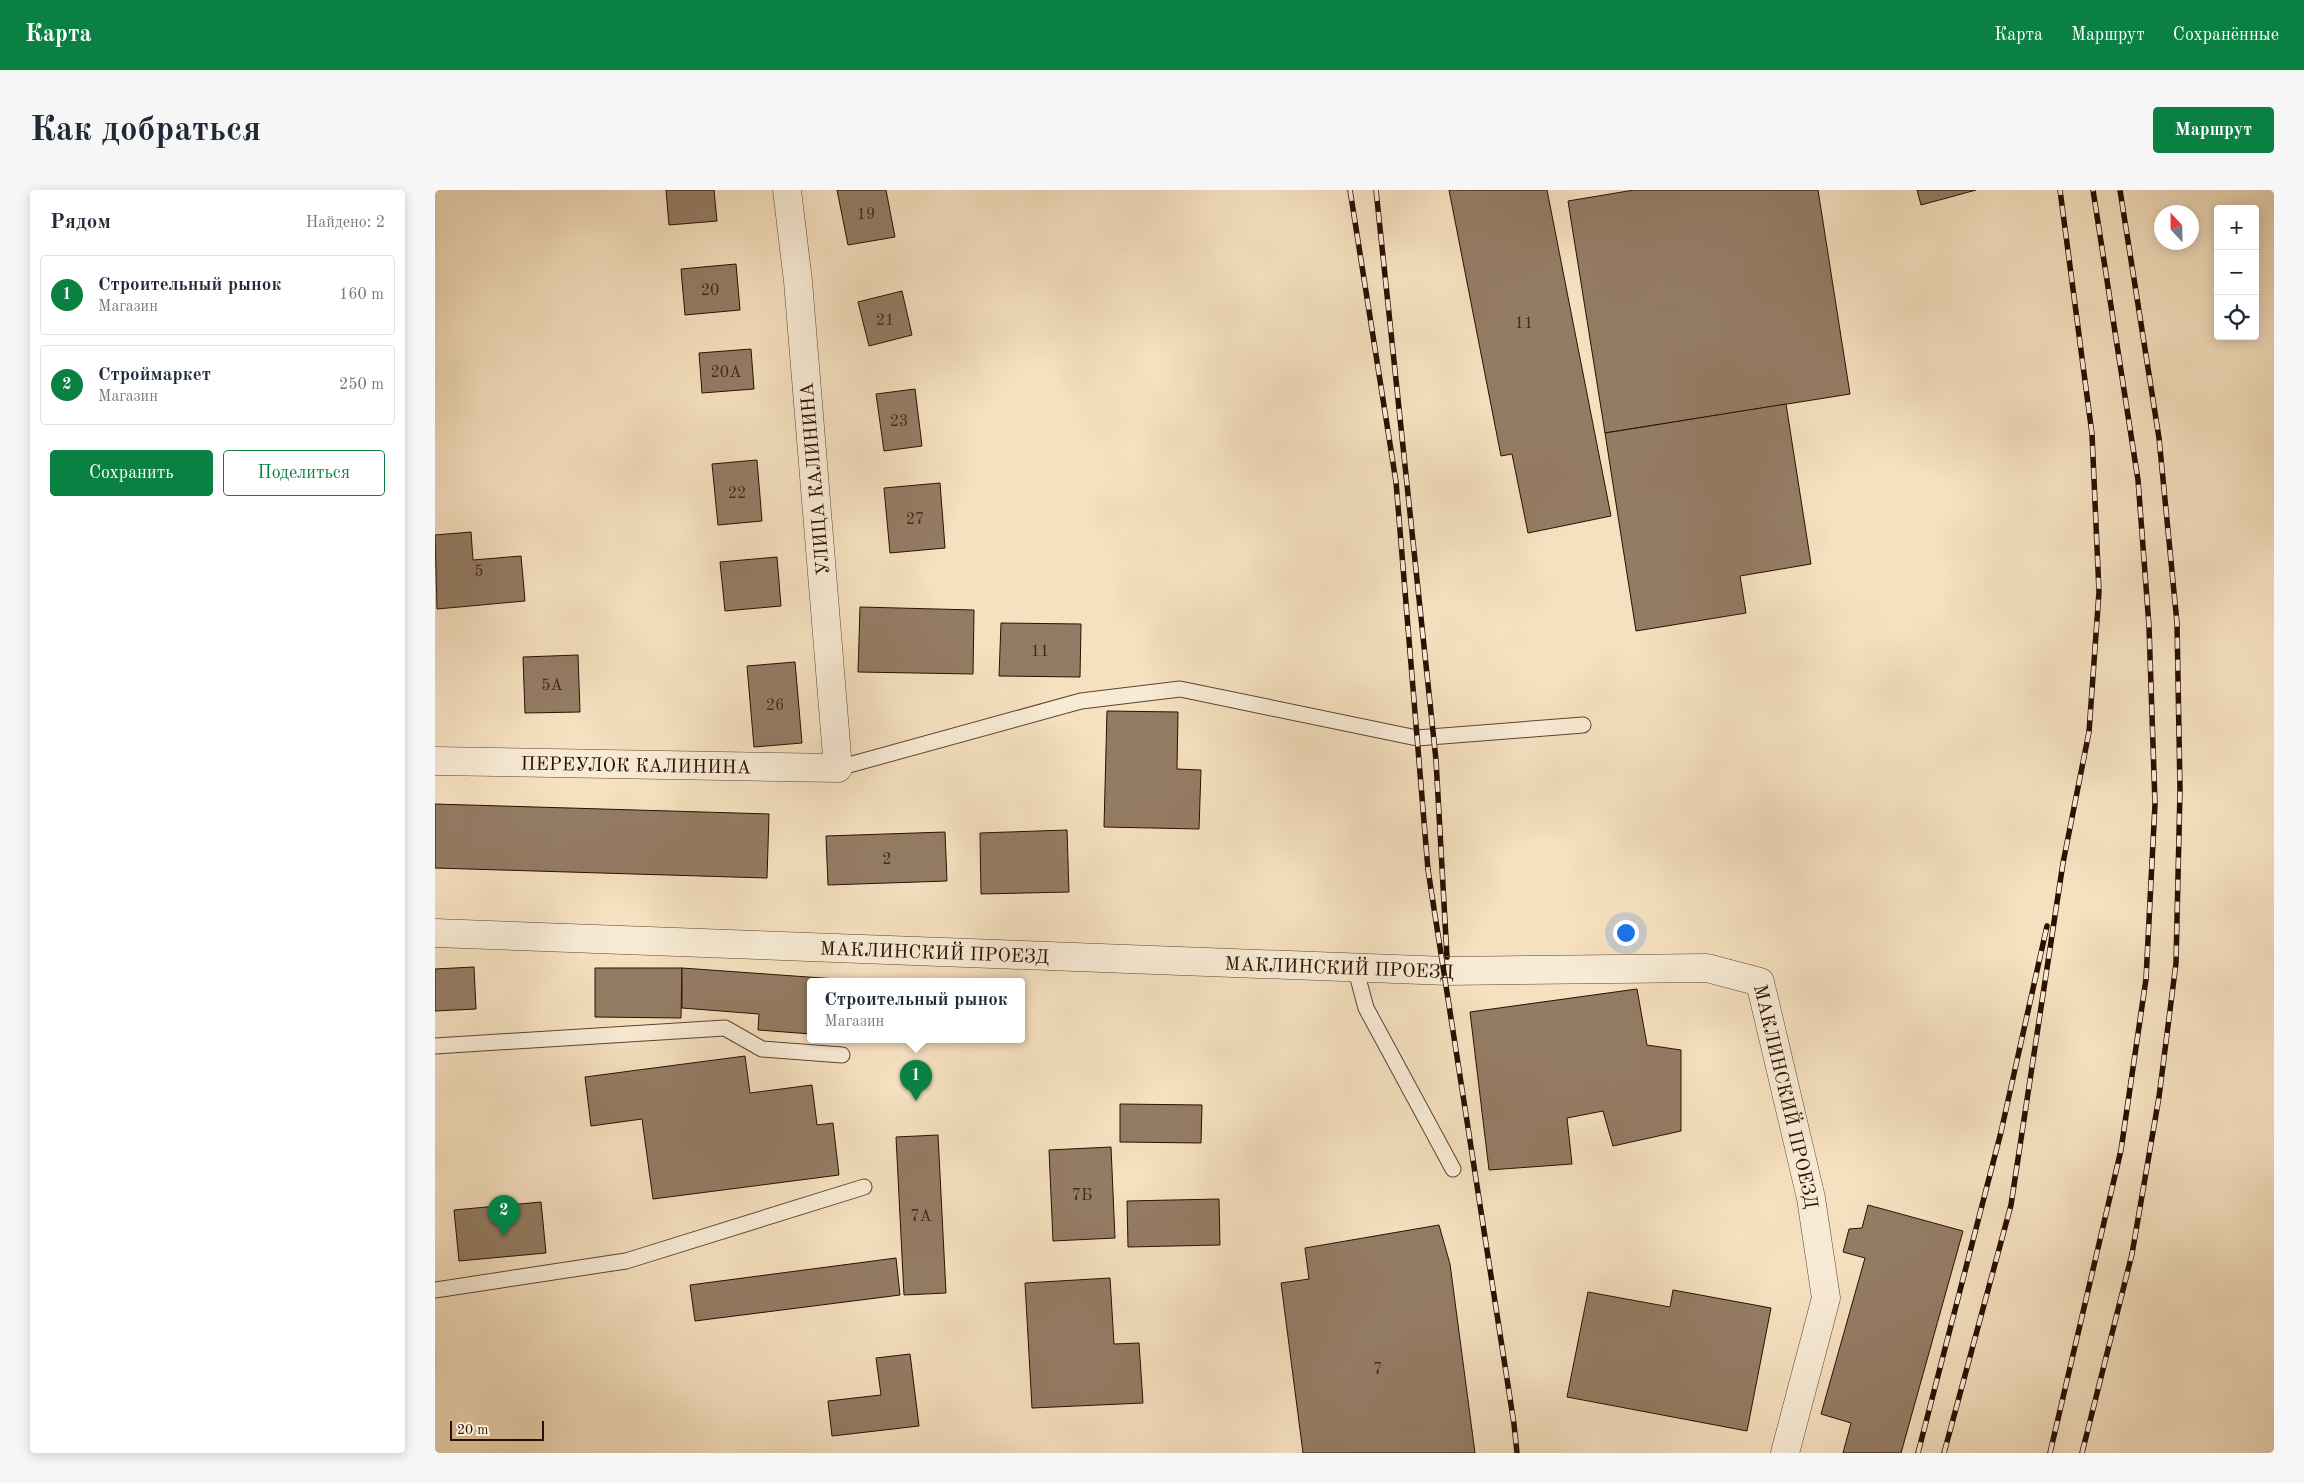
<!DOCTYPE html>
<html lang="ru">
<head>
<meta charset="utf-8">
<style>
	body { margin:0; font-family:"Old Standard TT",serif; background:#f6f6f7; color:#1f2937 }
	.controls { position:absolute; right:15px; top:15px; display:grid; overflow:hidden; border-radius:5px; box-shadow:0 2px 12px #0003 }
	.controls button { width:45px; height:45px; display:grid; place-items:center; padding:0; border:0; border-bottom:1px solid #e0e1e3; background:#fff; color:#1f2937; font:25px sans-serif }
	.compass { position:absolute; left:1719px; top:15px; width:45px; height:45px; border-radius:50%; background:#fff; box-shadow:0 2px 12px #0003; rotate:338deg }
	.scale { position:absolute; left:15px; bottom:12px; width:94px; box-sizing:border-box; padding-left:5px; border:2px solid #2b0f01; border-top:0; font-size:14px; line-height:18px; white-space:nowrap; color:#2b0f01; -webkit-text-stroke:4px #f8ebd5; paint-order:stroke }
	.you { position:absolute; left:1190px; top:742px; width:18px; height:18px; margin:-12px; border:4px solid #fff; border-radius:50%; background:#1a73e8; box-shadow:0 0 0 8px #1a73e833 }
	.badge { display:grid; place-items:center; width:32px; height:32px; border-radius:50%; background:#0b8043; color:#fff; font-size:16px; font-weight:700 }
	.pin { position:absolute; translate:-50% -41px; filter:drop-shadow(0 1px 2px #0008) }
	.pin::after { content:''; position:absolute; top:26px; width:18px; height:15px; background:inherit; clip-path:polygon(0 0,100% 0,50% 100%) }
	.popup { position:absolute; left:372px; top:788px; width:218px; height:65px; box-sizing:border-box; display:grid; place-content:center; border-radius:5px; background:#fff; filter:drop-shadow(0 1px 4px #0005); font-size:16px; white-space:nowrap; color:#747a83 }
	.popup b { font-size:19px; color:#1f2937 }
	.popup::after { content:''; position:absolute; left:50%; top:100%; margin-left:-10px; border:10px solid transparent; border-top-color:#fff }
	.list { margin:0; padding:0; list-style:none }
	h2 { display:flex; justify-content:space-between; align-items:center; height:65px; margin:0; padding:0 20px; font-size:21px }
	h2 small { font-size:16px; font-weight:400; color:#747a83 }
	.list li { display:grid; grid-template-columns:32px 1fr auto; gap:15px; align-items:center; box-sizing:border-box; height:80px; margin:0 10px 10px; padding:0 10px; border:1px solid #e0e1e3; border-radius:5px }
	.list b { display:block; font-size:19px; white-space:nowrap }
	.list p { margin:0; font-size:16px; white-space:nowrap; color:#747a83 }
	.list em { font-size:16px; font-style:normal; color:#747a83 }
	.actions { display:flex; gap:10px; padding:15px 20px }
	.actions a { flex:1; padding:11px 0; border:1px solid #0b8043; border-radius:5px; text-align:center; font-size:18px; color:#0b8043 }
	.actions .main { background:#0b8043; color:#fff }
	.icon { flex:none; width:28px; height:28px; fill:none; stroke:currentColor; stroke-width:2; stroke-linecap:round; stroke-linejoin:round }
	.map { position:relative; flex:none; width:1839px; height:1263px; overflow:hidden; border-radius:5px }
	header { display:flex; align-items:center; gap:30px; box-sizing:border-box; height:70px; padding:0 25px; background:#0b8043; color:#fff }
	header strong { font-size:24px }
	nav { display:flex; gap:28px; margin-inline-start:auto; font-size:18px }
	.intro { display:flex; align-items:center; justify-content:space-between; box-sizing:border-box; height:120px; padding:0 30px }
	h1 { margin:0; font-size:35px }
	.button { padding:12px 22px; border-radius:5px; background:#0b8043; color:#fff; font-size:18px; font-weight:700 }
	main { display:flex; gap:30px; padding:0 30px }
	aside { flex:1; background:#fff; border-radius:5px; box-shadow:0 2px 12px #0003 }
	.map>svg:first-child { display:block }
</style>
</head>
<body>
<header>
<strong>Карта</strong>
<nav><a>Карта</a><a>Маршрут</a><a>Сохранённые</a></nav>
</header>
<div class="intro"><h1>Как добраться</h1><a class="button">Маршрут</a></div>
<main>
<aside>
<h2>Рядом<small>Найдено: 2</small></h2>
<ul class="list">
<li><span class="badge">1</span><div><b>Строительный рынок</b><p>Магазин</p></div><em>160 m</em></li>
<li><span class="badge">2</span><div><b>Строймаркет</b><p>Магазин</p></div><em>250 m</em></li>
</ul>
<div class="actions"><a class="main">Сохранить</a><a>Поделиться</a></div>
</aside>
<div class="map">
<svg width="1839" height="1263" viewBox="0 0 1839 1263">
	<rect width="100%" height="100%" fill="#f5e0bf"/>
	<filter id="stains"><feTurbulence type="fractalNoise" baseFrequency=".004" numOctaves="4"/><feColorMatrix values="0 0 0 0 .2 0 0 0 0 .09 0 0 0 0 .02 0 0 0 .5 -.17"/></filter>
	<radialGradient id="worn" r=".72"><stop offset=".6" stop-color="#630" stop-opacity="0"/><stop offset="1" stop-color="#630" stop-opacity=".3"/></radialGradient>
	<g fill="#947c64" stroke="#2b0f01">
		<polygon points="231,0 279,0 282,31 234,35"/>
		<polygon points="402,0 451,0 460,47 413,55"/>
		<polygon points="1014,0 1112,0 1176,326 1093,343 1077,264 1066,266"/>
		<polygon points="1199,0 1383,0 1415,204 1170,243 1133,11"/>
		<polygon points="1482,0 1541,0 1486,15"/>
		<polygon points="301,74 305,120 250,125 246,79"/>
		<polygon points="467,101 477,145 434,156 423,112"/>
		<polygon points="316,159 319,199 267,203 264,163"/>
		<polygon points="480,199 487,256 449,261 441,204"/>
		<polygon points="1351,214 1376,374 1305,386 1311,423 1201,441 1170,243"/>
		<polygon points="322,270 327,331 283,335 277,274"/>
		<polygon points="505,293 510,358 455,363 449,298"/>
		<polygon points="36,342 38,370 86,366 90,411 2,419 0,345"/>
		<polygon points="342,367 346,416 290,421 285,372"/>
		<polygon points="425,417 539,420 538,484 423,482"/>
		<polygon points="566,433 646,434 645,487 564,486"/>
		<polygon points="143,465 145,522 90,523 88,467"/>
		<polygon points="360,472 367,553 319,557 312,476"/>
		<polygon points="672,521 743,522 742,579 766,580 764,639 669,637"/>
		<polygon points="0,614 334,624 332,688 0,678"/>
		<polygon points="632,640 634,702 546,704 545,643"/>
		<polygon points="510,642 512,691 393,695 391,646"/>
		<polygon points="39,777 41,819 0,821 0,779"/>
		<polygon points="160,778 247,778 246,828 160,827"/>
		<polygon points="247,778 429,791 376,792 376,844 323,840 324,824 247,818"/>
		<polygon points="1202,799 1212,855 1246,860 1246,941 1178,956 1168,921 1132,928 1137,974 1054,980 1035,822"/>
		<polygon points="310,866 315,903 377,895 382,935 398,933 404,985 218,1009 207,929 156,936 150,887"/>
		<polygon points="685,914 767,915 766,953 685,952"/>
		<polygon points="503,945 511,1103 469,1105 461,947"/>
		<polygon points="676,957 680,1048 618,1051 614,960"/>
		<polygon points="784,1009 785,1055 693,1057 692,1011"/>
		<polygon points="106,1012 111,1063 24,1071 19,1020"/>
		<polygon points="1433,1015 1528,1041 1466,1263 1408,1263 1416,1233 1386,1224 1430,1068 1408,1062 1414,1039 1427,1038"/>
		<polygon points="1004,1035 1015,1074 1040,1263 868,1263 846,1093 874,1089 870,1058"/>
		<polygon points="461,1068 465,1105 260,1131 255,1095"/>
		<polygon points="675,1088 679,1154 704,1153 708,1213 597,1218 590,1093"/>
		<polygon points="1238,1100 1336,1118 1312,1241 1132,1207 1153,1102 1235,1117"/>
		<polygon points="475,1164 484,1236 397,1246 393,1211 446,1205 441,1168"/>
	</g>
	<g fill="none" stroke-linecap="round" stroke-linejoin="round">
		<g stroke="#5e4330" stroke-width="17">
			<g id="lane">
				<polyline points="403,578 646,511 745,499 982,548 1148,535"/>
				<polyline points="920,777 931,818 1018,979"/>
				<polyline points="0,856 290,838 327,859 407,865"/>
				<polyline points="0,1100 191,1071 429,997"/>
			</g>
		</g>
		<g stroke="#5e4330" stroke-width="29">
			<g id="street">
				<path id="s1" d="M0,571L403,578L363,91L352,0"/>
				<path id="s2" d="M0,743L1013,781L1272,778L1325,792L1376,1008L1391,1108L1350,1263"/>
			</g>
		</g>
		<use href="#lane" stroke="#f8ebd5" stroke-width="15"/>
		<use href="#street" stroke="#f8ebd5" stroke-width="28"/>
		<g stroke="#2b0f01" stroke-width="5.5">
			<g id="rail">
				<polyline points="915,0 961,292 993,680 1079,1234 1082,1263"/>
				<polyline points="941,0 1001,570 1012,767"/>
				<polyline points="1483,1263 1566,942 1612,736"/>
				<polyline points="1509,1263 1576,1015 1628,673 1654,542 1664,402 1657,244 1625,0"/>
				<polyline points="1615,1263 1686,960 1711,789 1720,614 1714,436 1703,290 1658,0"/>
				<polyline points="1647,1263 1697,1064 1724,907 1741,773 1745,600 1742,433 1724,248 1685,0"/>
			</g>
		</g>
		<use href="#rail" stroke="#f8ebd5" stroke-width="4" stroke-dasharray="11" stroke-linecap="butt"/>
	</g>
	<g text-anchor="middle" stroke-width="4" stroke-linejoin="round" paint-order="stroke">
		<g font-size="16" fill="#452a1a">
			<text x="431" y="29">19</text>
			<text x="275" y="105">20</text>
			<text x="450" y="135">21</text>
			<text x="1089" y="138">11</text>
			<text x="291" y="187">20А</text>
			<text x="464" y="236">23</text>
			<text x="302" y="308">22</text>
			<text x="480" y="334">27</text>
			<text x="44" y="386">5</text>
			<text x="605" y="466">11</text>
			<text x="117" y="500">5А</text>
			<text x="340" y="520">26</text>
			<text x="452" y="674">2</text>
			<text x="647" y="1010">7Б</text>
			<text x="486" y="1031">7А</text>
			<text x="943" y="1184">7</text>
		</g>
		<g font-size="19" fill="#2b0f01" stroke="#f8ebd5">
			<text transform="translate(379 289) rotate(-95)" y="7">УЛИЦА КАЛИНИНА</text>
			<text dy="7" stroke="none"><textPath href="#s1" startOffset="201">ПЕРЕУЛОК КАЛИНИНА</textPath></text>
			<text dy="7" stroke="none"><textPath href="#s2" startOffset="500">МАКЛИНСКИЙ ПРОЕЗД</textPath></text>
			<text dy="7" stroke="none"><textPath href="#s2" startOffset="905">МАКЛИНСКИЙ ПРОЕЗД</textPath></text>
			<text dy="7" stroke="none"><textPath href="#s2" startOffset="1445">МАКЛИНСКИЙ ПРОЕЗД</textPath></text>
		</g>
	</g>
	<rect width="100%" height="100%" filter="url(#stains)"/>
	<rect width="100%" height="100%" fill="url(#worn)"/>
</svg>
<div class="controls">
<button>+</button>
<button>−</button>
<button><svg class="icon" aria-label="locate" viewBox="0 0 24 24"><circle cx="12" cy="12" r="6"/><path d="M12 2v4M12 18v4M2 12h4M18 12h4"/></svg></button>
</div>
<svg class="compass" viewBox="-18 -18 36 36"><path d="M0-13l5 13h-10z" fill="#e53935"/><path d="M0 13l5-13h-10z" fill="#747a83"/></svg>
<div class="scale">20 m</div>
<div class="you"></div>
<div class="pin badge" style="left:481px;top:911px">1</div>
<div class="popup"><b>Строительный рынок</b>Магазин</div>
<div class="pin badge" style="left:69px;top:1046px">2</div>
</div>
</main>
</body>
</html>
